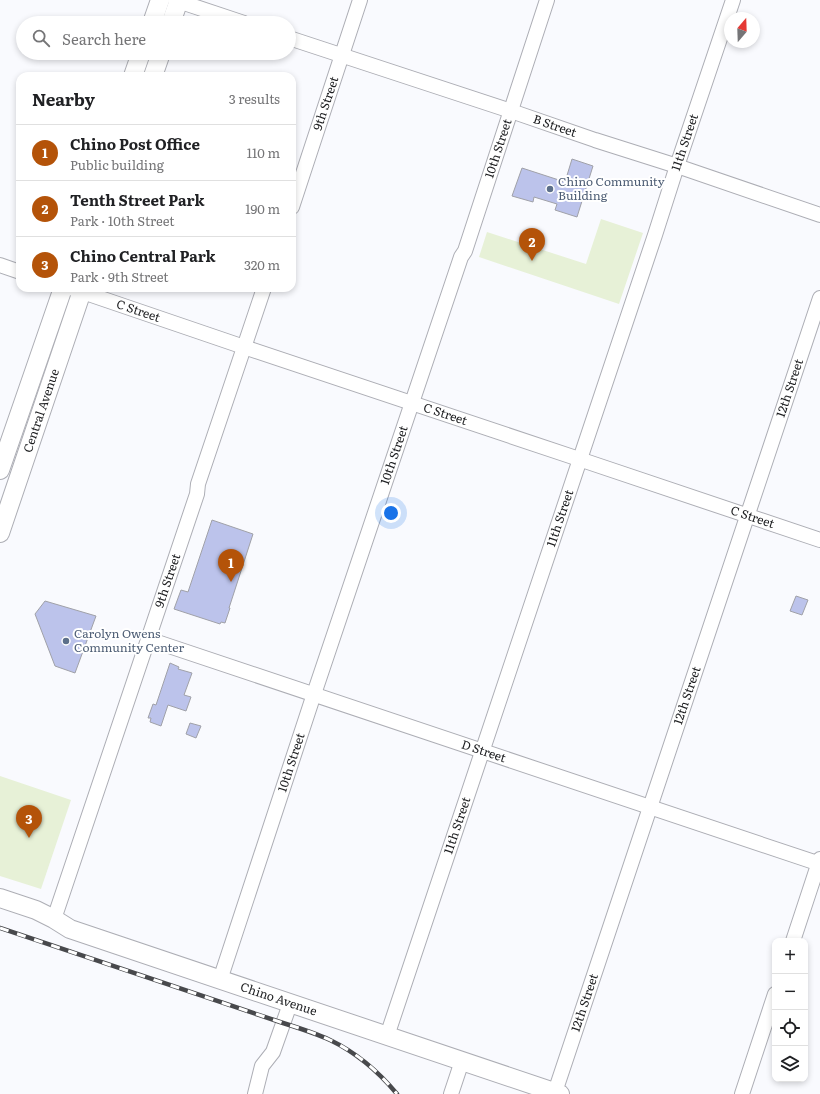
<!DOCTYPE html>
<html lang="en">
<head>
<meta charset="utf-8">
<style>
	body { margin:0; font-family:Literata,serif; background:#f2f2f2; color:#202124 }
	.controls { position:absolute; right:12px; bottom:12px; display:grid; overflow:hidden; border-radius:8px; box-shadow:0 2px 6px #0003 }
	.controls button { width:36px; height:36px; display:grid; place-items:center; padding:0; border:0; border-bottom:1px solid #e0e0e0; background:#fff; color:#202124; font:20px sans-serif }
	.compass { position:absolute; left:724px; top:12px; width:36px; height:36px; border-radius:50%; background:#fff; box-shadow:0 2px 6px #0003; rotate:19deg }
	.you { position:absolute; left:391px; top:513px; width:14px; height:14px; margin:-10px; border:3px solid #fff; border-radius:50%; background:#1a73e8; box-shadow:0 0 0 6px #1a73e833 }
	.badge { display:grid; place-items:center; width:26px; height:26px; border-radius:50%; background:#b45309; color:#fff; font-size:13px; font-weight:700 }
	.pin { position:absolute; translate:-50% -33px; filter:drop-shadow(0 1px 2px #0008) }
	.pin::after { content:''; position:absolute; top:21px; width:14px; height:12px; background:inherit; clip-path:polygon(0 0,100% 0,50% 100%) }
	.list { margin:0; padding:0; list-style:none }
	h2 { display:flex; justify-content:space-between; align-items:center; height:52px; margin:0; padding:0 16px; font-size:17px }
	h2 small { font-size:13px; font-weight:400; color:#757577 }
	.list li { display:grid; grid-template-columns:26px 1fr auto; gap:12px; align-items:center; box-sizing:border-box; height:56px; padding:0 16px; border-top:1px solid #e0e0e0 }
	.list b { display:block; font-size:15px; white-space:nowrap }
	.list p { margin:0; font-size:13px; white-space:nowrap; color:#757577 }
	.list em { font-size:13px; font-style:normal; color:#757577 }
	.icon { flex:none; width:22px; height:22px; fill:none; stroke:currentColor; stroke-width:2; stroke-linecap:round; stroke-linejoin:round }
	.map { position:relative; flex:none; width:820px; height:1094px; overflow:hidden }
	.search { position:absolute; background:#fff; box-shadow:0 2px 6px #0003; left:16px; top:16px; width:280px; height:44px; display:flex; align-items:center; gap:10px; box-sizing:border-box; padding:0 14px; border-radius:22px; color:#757577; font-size:15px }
	.panel { position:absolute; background:#fff; box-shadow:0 2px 6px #0003; left:16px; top:72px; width:280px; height:220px; border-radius:12px }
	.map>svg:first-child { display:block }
</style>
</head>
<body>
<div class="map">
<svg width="820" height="1094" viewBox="0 0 820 1094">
	<rect width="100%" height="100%" fill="#f9fafe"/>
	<g fill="#e7f1d7">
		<polygon points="601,219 643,233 619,304 479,257 487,232 586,264"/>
		<polygon points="0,776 71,800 41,889 0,876"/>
	</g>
	<g fill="#bcc3eb" stroke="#a0a1a8">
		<polygon points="572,159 593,166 577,217 555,210 557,204 534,197 533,202 512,196 522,168 565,182"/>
		<polygon points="212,520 253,534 229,608 230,608 225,623 221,622 220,624 174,609 181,590 188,592"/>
		<polygon points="796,596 808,600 802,615 790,611"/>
		<polygon points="45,601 96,616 75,673 55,666 35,614"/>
		<polygon points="170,663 179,667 178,669 192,673 184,695 191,697 186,711 168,705 161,726 150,722 151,718 148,718 153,704 156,705"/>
		<polygon points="190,723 201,726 196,738 186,734"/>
	</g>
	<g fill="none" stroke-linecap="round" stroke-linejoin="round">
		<g stroke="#adaeb5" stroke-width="16">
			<g id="minor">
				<polyline points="175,0 244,23"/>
				<path id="s1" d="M289,38L511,111L595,140L677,166L820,215"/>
				<path id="s2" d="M292,207L360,0"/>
				<polyline points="0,265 20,272"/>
				<path id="s3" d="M71,288L244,347L579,459L820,540"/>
				<path id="s4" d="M148,639L820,864"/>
				<path id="s5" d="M54,919L197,494L198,484L264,288"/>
				<polyline points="793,941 820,859"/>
				<path id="s6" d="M220,980L314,694L461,257L465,251L547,0"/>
				<path id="s7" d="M387,1036L655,235L677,166L733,0"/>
				<path id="s8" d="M555,1092L820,298"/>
				<polyline points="255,1094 262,1066 273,1052 290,1004"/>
				<polyline points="451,1094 462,1061"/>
				<polyline points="742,1094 775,994"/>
			</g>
		</g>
		<g stroke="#adaeb5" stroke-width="20">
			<g id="major">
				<polyline points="152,23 160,0"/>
				<polyline points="171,23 179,0"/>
				<polyline points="133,76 141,53"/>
				<polyline points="153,76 161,53"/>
				<polyline points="0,470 63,288"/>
				<path id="s9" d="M0,533L83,288"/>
				<path id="s10" d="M0,898L36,910L54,919L70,929L560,1094"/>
			</g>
		</g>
		<use href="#minor" stroke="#fff" stroke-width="14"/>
		<use href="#major" stroke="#fff" stroke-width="18"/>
		<g stroke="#48494c" stroke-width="4.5">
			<path id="rail" d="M0,928L283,1023C299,1028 315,1033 330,1040C357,1053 378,1071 397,1094"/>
		</g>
		<use href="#rail" stroke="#fff" stroke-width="3" stroke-dasharray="9" stroke-linecap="butt"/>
	</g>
	<g fill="#5c6f8a" stroke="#fff" stroke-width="1.5">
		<circle cx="550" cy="189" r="4"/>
		<circle cx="66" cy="641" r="4"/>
	</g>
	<g text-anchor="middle" stroke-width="4" stroke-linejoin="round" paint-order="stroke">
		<g font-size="12" fill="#1d1e20" stroke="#fff">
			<text dy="4" stroke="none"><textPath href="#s2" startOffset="109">9th Street</textPath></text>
			<text dy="4" stroke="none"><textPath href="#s1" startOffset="280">B Street</textPath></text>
			<text dy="4" stroke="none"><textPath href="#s7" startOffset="942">11th Street</textPath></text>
			<text dy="4" stroke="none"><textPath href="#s6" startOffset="877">10th Street</textPath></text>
			<text dy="4" stroke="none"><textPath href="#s3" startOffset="71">C Street</textPath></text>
			<text dy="4" stroke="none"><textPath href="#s8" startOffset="742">12th Street</textPath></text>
			<text dy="4" stroke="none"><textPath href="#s9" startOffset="129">Central Avenue</textPath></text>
			<text dy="4" stroke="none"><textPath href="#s3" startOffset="395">C Street</textPath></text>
			<text dy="4" stroke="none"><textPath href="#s6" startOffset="553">10th Street</textPath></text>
			<text dy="4" stroke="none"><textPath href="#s7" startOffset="546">11th Street</textPath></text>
			<text dy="4" stroke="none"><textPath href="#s3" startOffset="719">C Street</textPath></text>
			<text dy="4" stroke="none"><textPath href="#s5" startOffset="357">9th Street</textPath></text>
			<text dy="4" stroke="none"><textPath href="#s8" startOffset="418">12th Street</textPath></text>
			<text dy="4" stroke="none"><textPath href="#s4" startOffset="354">D Street</textPath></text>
			<text dy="4" stroke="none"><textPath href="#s6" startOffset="229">10th Street</textPath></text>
			<text dy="4" stroke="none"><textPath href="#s7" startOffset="222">11th Street</textPath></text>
			<text dy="4" stroke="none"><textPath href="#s10" startOffset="297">Chino Avenue</textPath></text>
			<text dy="4" stroke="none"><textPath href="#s8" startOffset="94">12th Street</textPath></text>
		</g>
		<g font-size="12" fill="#4e5e75" stroke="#fff" text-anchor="start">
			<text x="558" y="186">Chino Community<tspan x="558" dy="14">Building</tspan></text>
			<text x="74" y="638">Carolyn Owens<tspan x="74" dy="14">Community Center</tspan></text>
		</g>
	</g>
</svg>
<div class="controls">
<button>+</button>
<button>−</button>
<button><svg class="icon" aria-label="locate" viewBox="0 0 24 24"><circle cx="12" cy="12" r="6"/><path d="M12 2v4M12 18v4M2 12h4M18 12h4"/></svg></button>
<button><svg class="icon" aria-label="layers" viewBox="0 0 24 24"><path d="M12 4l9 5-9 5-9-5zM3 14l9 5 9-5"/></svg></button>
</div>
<svg class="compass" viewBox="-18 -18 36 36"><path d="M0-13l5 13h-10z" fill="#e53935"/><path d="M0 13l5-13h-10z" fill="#757577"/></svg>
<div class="you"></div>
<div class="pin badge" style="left:231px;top:582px">1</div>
<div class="pin badge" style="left:532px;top:261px">2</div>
<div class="pin badge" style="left:29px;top:838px">3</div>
<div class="search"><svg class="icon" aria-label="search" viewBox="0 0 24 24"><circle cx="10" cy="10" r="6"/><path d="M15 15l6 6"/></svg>Search here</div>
<section class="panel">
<h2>Nearby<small>3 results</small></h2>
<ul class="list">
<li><span class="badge">1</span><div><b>Chino Post Office</b><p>Public building</p></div><em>110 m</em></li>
<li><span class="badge">2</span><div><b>Tenth Street Park</b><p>Park · 10th Street</p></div><em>190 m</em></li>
<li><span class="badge">3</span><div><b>Chino Central Park</b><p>Park · 9th Street</p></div><em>320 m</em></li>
</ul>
</section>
</div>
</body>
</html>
